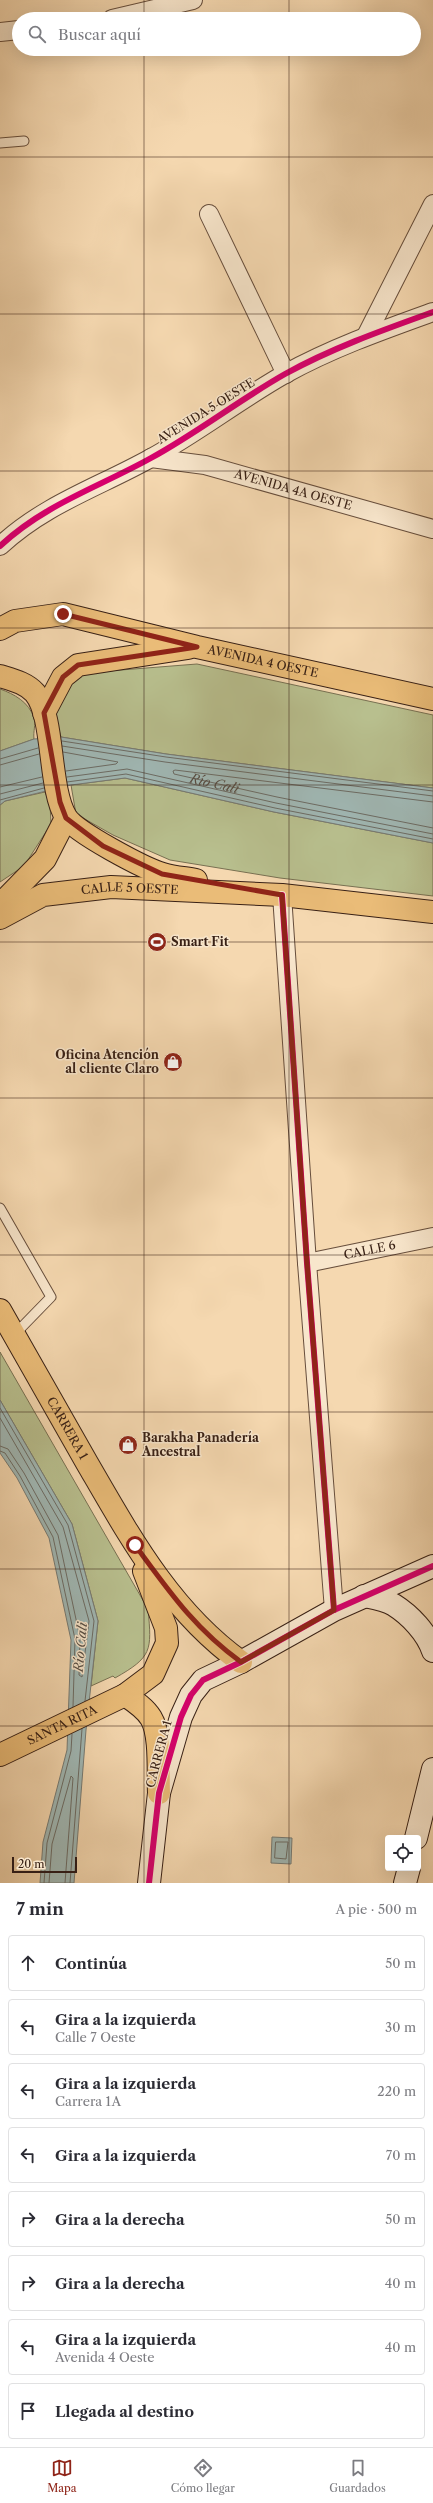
<!DOCTYPE html>
<html lang="es">
<head>
<meta charset="utf-8">
<style>
	body { margin:0; font-family:"Libre Caslon Text",serif; background:#f7f7f7; color:#2b2b33 }
	.controls { position:absolute; right:12px; bottom:12px; display:grid; overflow:hidden; border-radius:4px; box-shadow:0 4px 16px #0002 }
	.controls button { width:36px; height:36px; display:grid; place-items:center; padding:0; border:0; border-bottom:1px solid #e1e1e2; background:#fff; color:#2b2b33; font:20px sans-serif }
	.scale { position:absolute; left:12px; bottom:10px; width:65px; box-sizing:border-box; padding-left:4px; border:2px solid #382015; border-top:0; font-size:11px; line-height:14px; white-space:nowrap; color:#382015; -webkit-text-stroke:3px #f8e6cc; paint-order:stroke }
	.stop { position:absolute; width:12px; height:12px; margin:-9px; border:3px solid #8f2418; border-radius:50%; background:#fff }
	.stop.end { background:#8f2418; border-color:#fff; box-shadow:0 1px 4px #0008 }
	.list { margin:0; padding:0; list-style:none }
	h2 { display:flex; justify-content:space-between; align-items:center; height:52px; margin:0; padding:0 16px; font-size:17px }
	h2 small { font-size:13px; font-weight:400; color:#7c7c81 }
	.list li { display:grid; grid-template-columns:26px 1fr auto; gap:12px; align-items:center; box-sizing:border-box; height:56px; margin:0 8px 8px; padding:0 8px; border:1px solid #e1e1e2; border-radius:4px }
	.list b { display:block; font-size:15px; white-space:nowrap }
	.list p { margin:0; font-size:13px; white-space:nowrap; color:#7c7c81 }
	.list em { font-size:13px; font-style:normal; color:#7c7c81 }
	.icon { flex:none; width:22px; height:22px; fill:none; stroke:currentColor; stroke-width:2; stroke-linecap:round; stroke-linejoin:round }
	.map { position:relative; flex:none; width:433px; height:1883px; overflow:hidden }
	.search { position:absolute; background:#fff; box-shadow:0 4px 16px #0002; left:12px; right:12px; top:12px; height:44px; display:flex; align-items:center; gap:10px; box-sizing:border-box; padding:0 14px; border-radius:22px; color:#7c7c81; font-size:15px }
	.sheet { height:564px; background:#fff }
	nav { display:flex; justify-content:space-around; align-items:center; box-sizing:border-box; height:56px; border-top:1px solid #e1e1e2; background:#fff; font-size:11px; color:#7c7c81 }
	nav a { display:grid; justify-items:center; gap:2px }
	nav .on { color:#8f2418 }
	.map>svg:first-child { display:block }
</style>
</head>
<body>
<div class="map">
<svg width="433" height="1883" viewBox="0 0 433 1883">
	<rect width="100%" height="100%" fill="#f5d8b0"/>
	<filter id="stains"><feTurbulence type="fractalNoise" baseFrequency=".005" numOctaves="4"/><feColorMatrix values="0 0 0 0 .2 0 0 0 0 .09 0 0 0 0 .02 0 0 0 .5 -.17"/></filter>
	<radialGradient id="worn" r=".72"><stop offset=".6" stop-color="#630" stop-opacity="0"/><stop offset="1" stop-color="#630" stop-opacity=".3"/></radialGradient>
	<g fill="#b8bf8e" stroke="#787052">
		<polygon points="197,664 433,715 433,788 166,754 61,737 55,716 72,681 83,673"/>
		<path d="M0,689C14,694 29,702 34,718C36,725 33,731 34,739L0,751Z"/>
		<polygon points="125,778 274,812 433,843 433,896 280,878 170,860 113,835 76,814 71,785"/>
		<polygon points="45,792 50,804 51,824 24,866 0,882 0,805 5,801"/>
		<path d="M0,1352L148,1609C152,1651 152,1657 115,1678L113,1676L91,1686L98,1621L72,1524L0,1400Z"/>
	</g>
	<g fill="#a0b8b5" stroke="#767b75">
		<polygon points="61,737 166,754 433,788 433,843 274,812 125,778 71,785 5,801 0,805 0,751 34,739"/>
		<polygon points="0,1400 72,1524 98,1621 86,1730 74,1883 40,1883 43,1842 67,1750 71,1640 49,1538 17,1478 0,1453"/>
		<polygon points="272,1837 292,1838 291,1864 271,1863"/>
	</g>
	<g fill="none" stroke-linecap="round" stroke-linejoin="round">
		<g stroke="#6c6c65" stroke-width="1">
			<polyline points="62,741 166,757 433,791"/>
			<polyline points="62,746 165,762 433,796"/>
			<polyline points="63,752 118,762 116,764 66,771"/>
			<polyline points="0,759 38,748"/>
			<polyline points="0,765 39,754"/>
			<polyline points="67,777 127,769 276,803 433,834"/>
			<polyline points="67,782 126,774 275,808 433,839"/>
			<polyline points="0,787 42,777"/>
			<polyline points="0,794 43,783"/>
			<polyline points="0,800 44,788"/>
			<path id="s1" d="M433,802L175,770L173,771L174,774L277,797L433,828"/>
			<polyline points="0,1408 68,1525 94,1621 85,1701"/>
			<polyline points="0,1418 63,1527 89,1621 82,1677 79,1675 80,1638 58,1535 24,1473 8,1449 0,1446"/>
			<polyline points="0,1451 5,1453 20,1476 53,1537 75,1639 73,1707"/>
			<polygon points="276,1842 288,1842 286,1859 275,1858"/>
			<polyline points="44,1883 47,1843 71,1751 72,1734"/>
			<polyline points="49,1883 52,1844 71,1776 73,1778 65,1883"/>
			<polyline points="70,1883 82,1729"/>
		</g>
		<g stroke="#674e3c" stroke-width="11">
			<g id="lane">
				<polyline points="0,143 24,141"/>
				<polyline points="0,1208 51,1297 14,1335"/>
			</g>
		</g>
		<g stroke="#674e3c" stroke-width="20">
			<g id="street">
				<polyline points="112,19 193,0"/>
				<polyline points="0,32 19,30"/>
				<polyline points="209,214 286,374"/>
				<polyline points="366,336 433,204"/>
				<path id="s2" d="M151,458L205,465L433,529"/>
				<path d="M0,546C45,504 99,487 151,458C197,433 239,400 285,374C332,348 383,330 433,312"/>
				<polyline points="282,895 307,1263 334,1610"/>
				<path id="s3" d="M307,1263L433,1237"/>
			</g>
		</g>
		<g stroke="#382015" stroke-width="24">
			<g id="secondary">
				<path d="M364,1596C374,1598 386,1600 394,1605C410,1615 427,1633 433,1651"/>
				<polyline points="416,1838 433,1769"/>
				<polyline points="149,1883 159,1793 181,1717 191,1695 203,1680 241,1662 334,1610 433,1566"/>
				<polyline points="405,1883 409,1868"/>
			</g>
		</g>
		<g stroke="#382015" stroke-width="24">
			<g id="primary">
				<path id="s4" d="M0,629L15,621L63,614L197,647L433,699"/>
				<path d="M0,676C13,680 26,683 35,693C55,717 48,788 66,817C75,832 145,869 163,874C173,877 185,878 196,880"/>
				<polyline points="44,713 63,677 78,665 188,648"/>
				<polyline points="0,905 45,859 66,818"/>
				<path id="s5" d="M0,918L43,895L111,887L282,895L433,912"/>
				<path id="s6" d="M0,1310C29,1361 58,1412 87,1463C130,1537 170,1611 241,1662"/>
				<path d="M125,1695C134,1701 145,1708 151,1718C161,1734 158,1773 159,1793"/>
				<path id="s7" d="M0,1755L125,1695L153,1674L167,1643L166,1628L144,1571"/>
			</g>
		</g>
		<use href="#lane" stroke="#f8e6cc" stroke-width="9"/>
		<use href="#street" stroke="#f8e6cc" stroke-width="18"/>
		<use href="#secondary" stroke="#f8e6cc" stroke-width="22"/>
		<use href="#primary" stroke="#eabc78" stroke-width="22"/>
		<g stroke="#f8e6cc" stroke-width="8">
			<g id="cycleway">
				<path d="M0,546C45,504 99,487 151,458C197,433 239,400 285,374C332,348 383,330 433,312"/>
				<polyline points="282,895 307,1263 334,1610"/>
				<polyline points="149,1883 159,1793 181,1717 191,1695 203,1680 241,1662 334,1610 433,1566"/>
			</g>
		</g>
		<use href="#cycleway" stroke="#d6006c" stroke-width="6"/>
	</g>
	<g fill="none" stroke-linecap="round" stroke-linejoin="round">
		<path stroke="#8f2418" stroke-width="5" d="M63,614L197,647L78,665L63,677L44,713L60,802L66,818L103,846L162,874L282,895L307,1263L334,1610L241,1662C194,1628 169,1591 135,1545"/>
	</g>
	<path fill="none" stroke="#382015" stroke-width="1" stroke-opacity="0.55" d="M144,0V19M289,0V19M144,49V1883M289,49V1883M0,157H433M0,314H433M0,471H433M0,628H433M0,785H433M0,942H433M0,1098H433M0,1255H433M0,1412H433M0,1569H433M0,1726H433"/>
	<defs>
		<g id="stadium-disc" transform="scale(1)"><circle r="9.5" fill="#8f2418" stroke="#f8e6cc"/><path d="M0-5a6.5 5 0 1 0 0 10a6.5 5 0 1 0 0-10ZM-3.5-1.8h7v3.6h-7Z" fill="#fff"/></g>
		<g id="shop-disc" transform="scale(1)"><circle r="9.5" fill="#8f2418" stroke="#f8e6cc"/><path d="M-5-2.5h2.3a2.7 3.5 0 0 1 5.4 0H5L5.5 6h-11ZM-1.5-2.5h3a1.5 2.3 0 0 0-3 0Z" fill="#fff"/></g>
	</defs>
	<g fill-rule="evenodd">
		<use href="#stadium-disc" x="157" y="942"/>
		<use href="#shop-disc" x="173" y="1062"/>
		<use href="#shop-disc" x="128" y="1445"/>
	</g>
	<g text-anchor="middle" stroke-width="3" stroke-linejoin="round" paint-order="stroke">
		<g font-size="12" fill="#382015" stroke="#f8e6cc">
			<text transform="translate(206 411) rotate(-32)" y="4">AVENIDA 5 OESTE</text>
			<text dy="4" stroke="none"><textPath href="#s2" startOffset="146">AVENIDA 4A OESTE</textPath></text>
			<text dy="4" stroke="none"><textPath href="#s4" startOffset="271">AVENIDA 4 OESTE</textPath></text>
			<text dy="4" stroke="none"><textPath href="#s5" startOffset="136">CALLE 5 OESTE</textPath></text>
			<text dy="4" stroke="none"><textPath href="#s3" startOffset="64">CALLE 6</textPath></text>
			<text dy="4" stroke="none"><textPath href="#s6" startOffset="136">CARRERA 1</textPath></text>
			<text dy="4" stroke="none"><textPath href="#s7" startOffset="69">SANTA RITA</textPath></text>
			<text transform="translate(159 1754) rotate(-75)" y="4">CARRERA 1</text>
		</g>
		<g font-size="12" font-weight="bold" fill="#382015" stroke="#f8e6cc" text-anchor="start">
			<text x="171" y="946">Smart Fit</text>
			<text x="159" y="1059" text-anchor="end">Oficina Atención<tspan x="159" dy="14">al cliente Claro</tspan></text>
			<text x="142" y="1442">Barakha Panadería<tspan x="142" dy="14">Ancestral</tspan></text>
		</g>
		<g font-size="13" font-style="italic" fill="#574e45" stroke="#f8e6cc">
			<text dy="5" stroke="none"><textPath href="#s1" startOffset="307">Río Cali</textPath></text>
			<text transform="translate(80 1647) rotate(-85)" y="5">Río Cali</text>
		</g>
	</g>
	<rect width="100%" height="100%" filter="url(#stains)"/>
	<rect width="100%" height="100%" fill="url(#worn)"/>
</svg>
<div class="controls">
<button><svg class="icon" aria-label="locate" viewBox="0 0 24 24"><circle cx="12" cy="12" r="6"/><path d="M12 2v4M12 18v4M2 12h4M18 12h4"/></svg></button>
</div>
<div class="scale">20 m</div>
<div class="stop" style="left:135px;top:1545px"></div>
<div class="stop end" style="left:63px;top:614px"></div>
<div class="search"><svg class="icon" aria-label="search" viewBox="0 0 24 24"><circle cx="10" cy="10" r="6"/><path d="M15 15l6 6"/></svg>Buscar aquí</div>
</div>
<section class="sheet">
<h2>7 min<small>A pie · 500 m</small></h2>
<ul class="list">
<li><svg class="icon" aria-label="ahead" viewBox="0 0 24 24"><path d="M12 20V5M6 11l6-6 6 6"/></svg><div><b>Continúa</b></div><em>50 m</em></li>
<li><svg class="icon" aria-label="left" viewBox="0 0 24 24"><path d="M17 20v-9H6M10 6l-5 5 5 5"/></svg><div><b>Gira a la izquierda</b><p>Calle 7 Oeste</p></div><em>30 m</em></li>
<li><svg class="icon" aria-label="left" viewBox="0 0 24 24"><path d="M17 20v-9H6M10 6l-5 5 5 5"/></svg><div><b>Gira a la izquierda</b><p>Carrera 1A</p></div><em>220 m</em></li>
<li><svg class="icon" aria-label="left" viewBox="0 0 24 24"><path d="M17 20v-9H6M10 6l-5 5 5 5"/></svg><div><b>Gira a la izquierda</b></div><em>70 m</em></li>
<li><svg class="icon" aria-label="right" viewBox="0 0 24 24"><path d="M7 20v-9h11M14 6l5 5-5 5"/></svg><div><b>Gira a la derecha</b></div><em>50 m</em></li>
<li><svg class="icon" aria-label="right" viewBox="0 0 24 24"><path d="M7 20v-9h11M14 6l5 5-5 5"/></svg><div><b>Gira a la derecha</b></div><em>40 m</em></li>
<li><svg class="icon" aria-label="left" viewBox="0 0 24 24"><path d="M17 20v-9H6M10 6l-5 5 5 5"/></svg><div><b>Gira a la izquierda</b><p>Avenida 4 Oeste</p></div><em>40 m</em></li>
<li><svg class="icon" aria-label="arrive" viewBox="0 0 24 24"><path d="M6 21V4h12l-3 4 3 4H6"/></svg><div><b>Llegada al destino</b></div></li>
</ul>
</section>
<nav>
<a class="on"><svg class="icon" aria-label="map" viewBox="0 0 24 24"><path d="M3 6l6-2 6 2 6-2v14l-6 2-6-2-6 2zM9 4v14M15 6v14"/></svg>Mapa</a>
<a><svg class="icon" aria-label="directions" viewBox="0 0 24 24"><path d="M12 3l9 9-9 9-9-9zM9 14v-3h6M13 9l2 2-2 2"/></svg>Cómo llegar</a>
<a><svg class="icon" aria-label="saved" viewBox="0 0 24 24"><path d="M7 4h10v16l-5-4-5 4z"/></svg>Guardados</a>
</nav>
</body>
</html>
